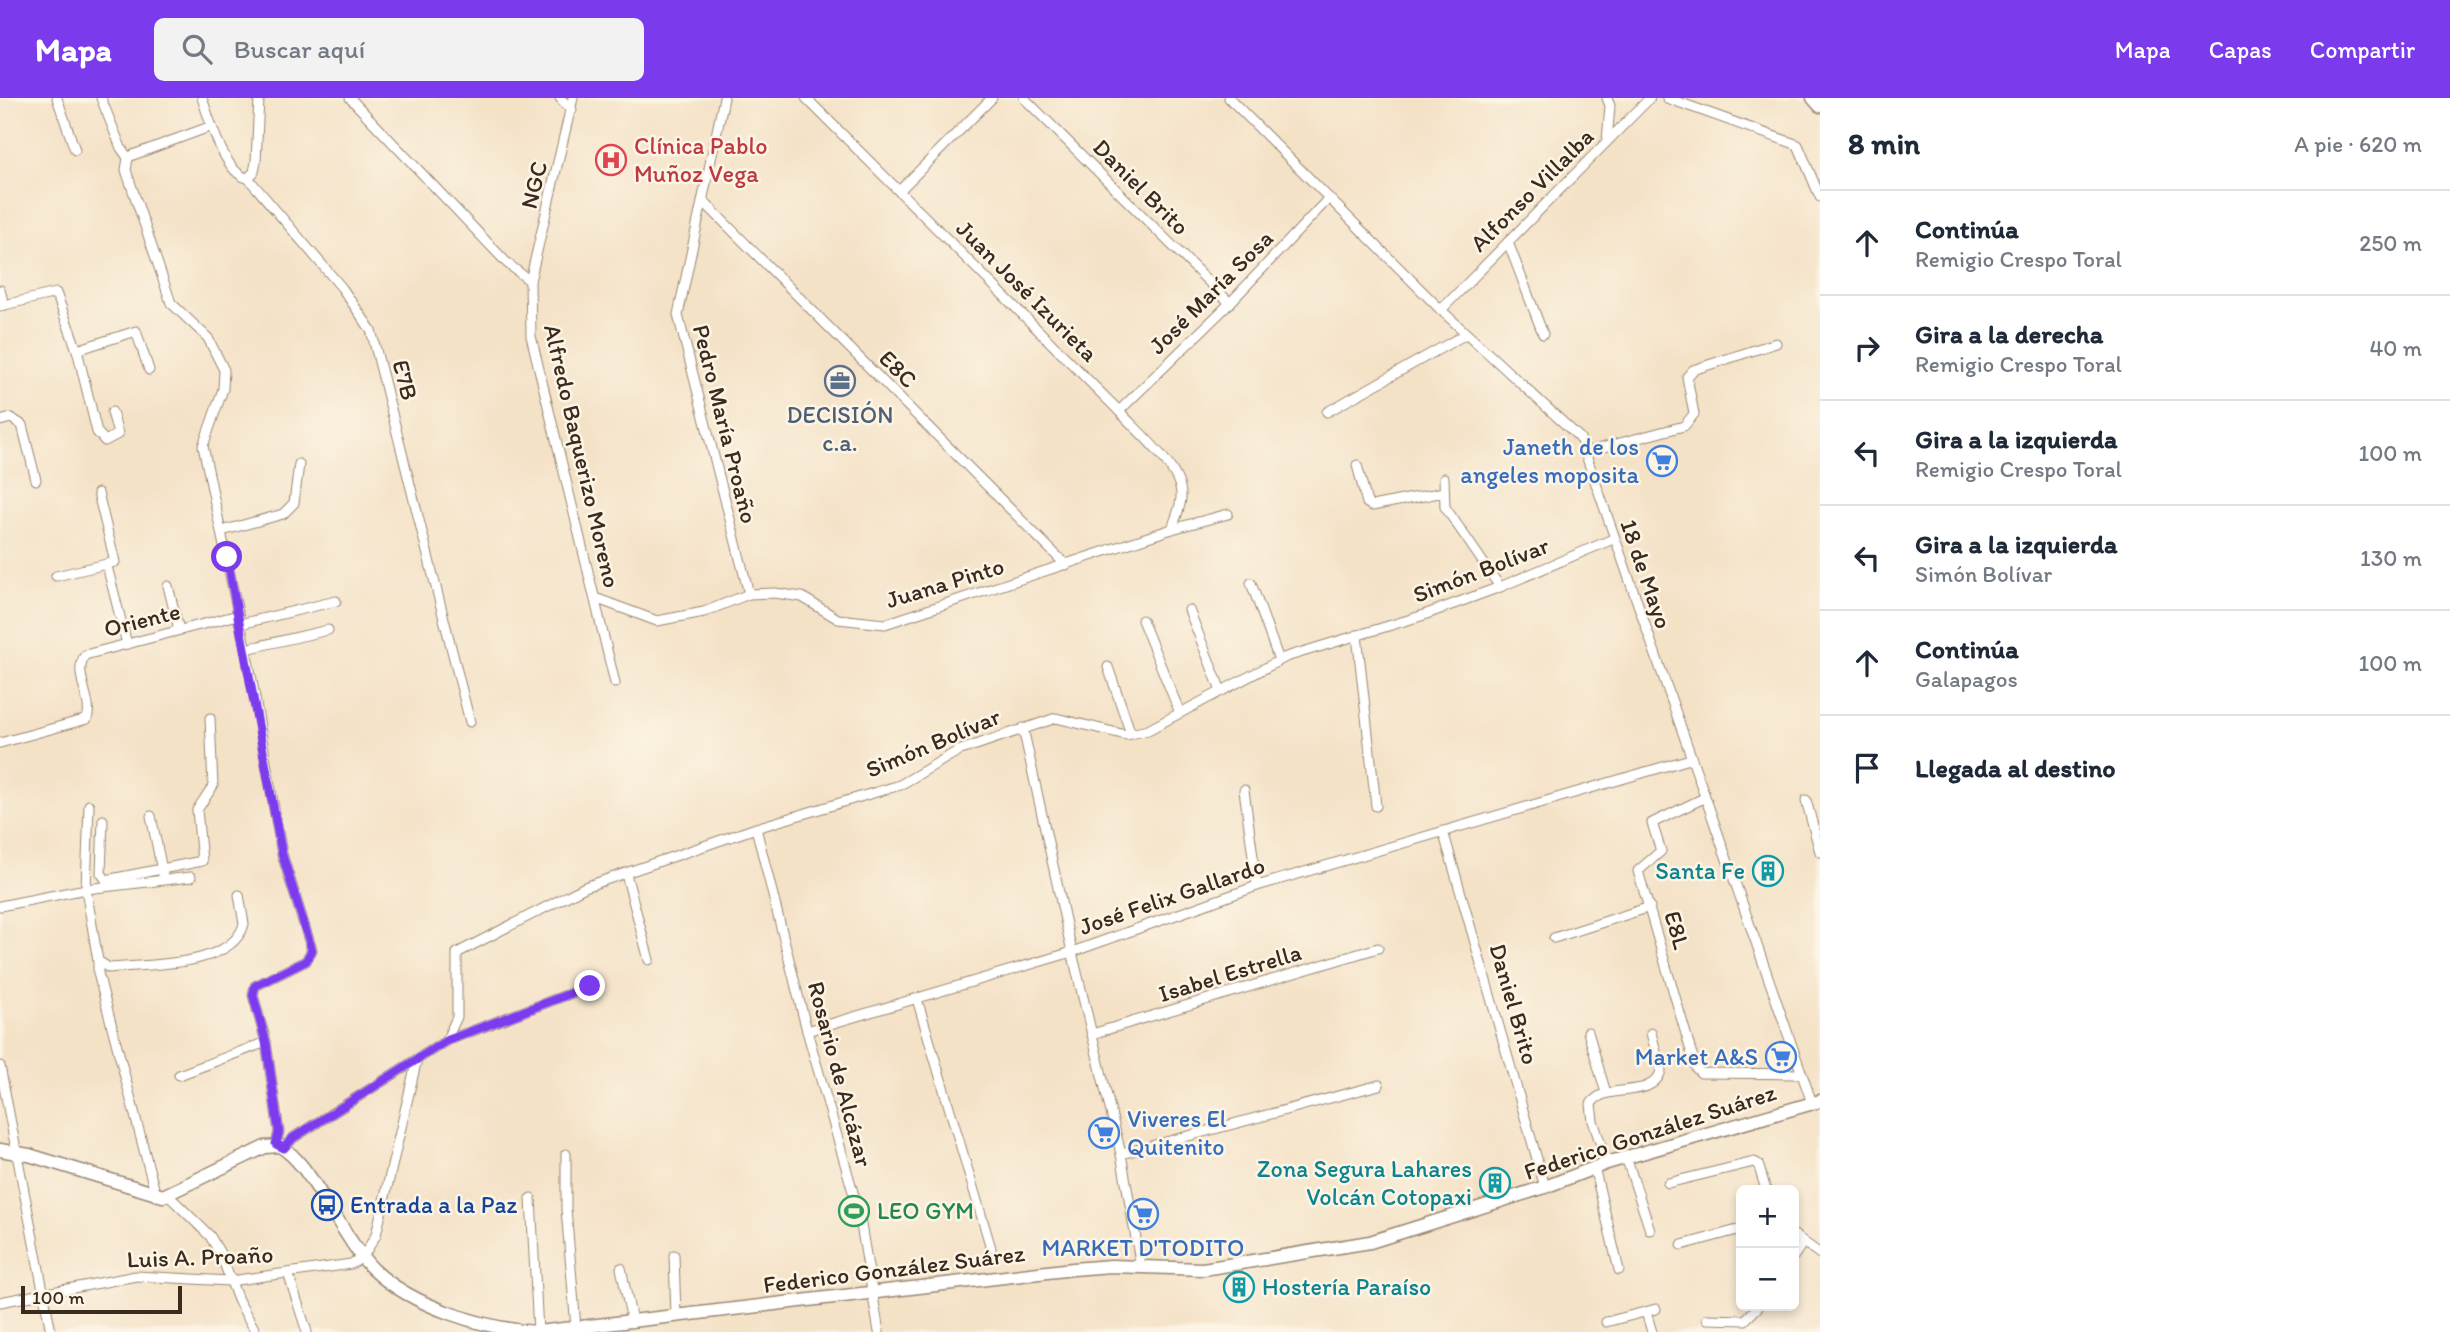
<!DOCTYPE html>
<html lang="es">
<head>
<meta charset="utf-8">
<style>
	body { margin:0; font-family:Itim,sans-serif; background:#f2f2f3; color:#1f2937 }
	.controls { position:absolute; right:21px; bottom:21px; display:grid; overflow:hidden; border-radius:10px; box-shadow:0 4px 10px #0003 }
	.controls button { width:63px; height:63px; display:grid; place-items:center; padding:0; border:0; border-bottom:2px solid #e0e1e3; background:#fff; color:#1f2937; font:35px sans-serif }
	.scale { position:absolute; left:21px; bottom:18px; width:161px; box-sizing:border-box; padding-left:7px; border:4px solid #3b2a1e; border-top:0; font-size:19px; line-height:24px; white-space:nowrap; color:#3b2a1e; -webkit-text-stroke:5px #fcf5e5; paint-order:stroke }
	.stop { position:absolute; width:21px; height:21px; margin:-16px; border:5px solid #7c3aed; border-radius:50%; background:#fff }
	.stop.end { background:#7c3aed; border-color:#fff; box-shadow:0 2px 7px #0008 }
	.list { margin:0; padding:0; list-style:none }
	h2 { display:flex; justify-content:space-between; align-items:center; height:91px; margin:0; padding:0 28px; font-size:30px }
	h2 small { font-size:23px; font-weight:400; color:#747a83 }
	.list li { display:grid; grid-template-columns:46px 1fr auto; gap:21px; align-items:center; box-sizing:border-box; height:105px; padding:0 28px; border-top:2px solid #e0e1e3 }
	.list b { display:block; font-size:26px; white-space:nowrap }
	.list p { margin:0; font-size:23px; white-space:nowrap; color:#747a83 }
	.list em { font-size:23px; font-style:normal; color:#747a83 }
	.icon { flex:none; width:38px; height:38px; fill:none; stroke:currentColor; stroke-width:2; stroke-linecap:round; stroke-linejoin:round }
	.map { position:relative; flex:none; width:1820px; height:1234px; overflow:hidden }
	header { display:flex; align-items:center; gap:42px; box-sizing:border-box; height:98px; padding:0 35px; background:#7c3aed; color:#fff }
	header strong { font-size:33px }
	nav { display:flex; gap:38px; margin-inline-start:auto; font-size:24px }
	.search { width:490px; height:63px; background:#f2f2f3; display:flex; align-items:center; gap:18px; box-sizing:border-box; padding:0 24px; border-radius:10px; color:#747a83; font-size:26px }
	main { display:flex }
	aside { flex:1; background:#fff }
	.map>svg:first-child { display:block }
</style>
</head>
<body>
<header>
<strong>Mapa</strong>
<div class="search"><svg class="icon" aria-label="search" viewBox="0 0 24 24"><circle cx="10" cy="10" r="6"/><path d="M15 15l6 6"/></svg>Buscar aquí</div>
<nav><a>Mapa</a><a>Capas</a><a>Compartir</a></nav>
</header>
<main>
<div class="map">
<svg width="1820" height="1234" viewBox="0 0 1820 1234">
	<rect width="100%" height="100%" fill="#fcf5e5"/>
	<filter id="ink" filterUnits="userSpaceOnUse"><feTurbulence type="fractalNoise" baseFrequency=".0143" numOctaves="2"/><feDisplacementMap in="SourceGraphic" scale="14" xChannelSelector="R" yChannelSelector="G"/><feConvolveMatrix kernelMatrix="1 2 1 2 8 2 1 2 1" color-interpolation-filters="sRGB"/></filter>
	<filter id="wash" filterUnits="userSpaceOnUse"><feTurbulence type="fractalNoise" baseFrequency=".00686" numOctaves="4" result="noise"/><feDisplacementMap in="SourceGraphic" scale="28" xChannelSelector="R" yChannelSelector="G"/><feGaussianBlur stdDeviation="1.57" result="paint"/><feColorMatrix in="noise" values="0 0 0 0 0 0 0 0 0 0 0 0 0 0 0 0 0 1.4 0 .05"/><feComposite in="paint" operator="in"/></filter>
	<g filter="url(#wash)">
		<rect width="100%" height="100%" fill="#f4e2c7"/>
	</g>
	<g filter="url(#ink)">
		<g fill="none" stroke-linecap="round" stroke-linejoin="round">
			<g stroke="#988672" stroke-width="11">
				<g id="street">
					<polyline points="57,0 75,52"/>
					<polyline points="101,0 121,50 128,60"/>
					<path d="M202,0C209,20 225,77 248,80L342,190L371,232L470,624"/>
					<polyline points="350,0 507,165 530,183"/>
					<polyline points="560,0 572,12"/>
					<polyline points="573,0 530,183 531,238 615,585"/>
					<polyline points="724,0 678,217 749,496"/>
					<path d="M806,0L1119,313C1137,333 1183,371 1181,399C1181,409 1175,421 1172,431"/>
					<polyline points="1024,0 1230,205"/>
					<polyline points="1229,0 1441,212 1580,340 1812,1005"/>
					<polyline points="1607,0 1610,8 1607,43"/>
					<polyline points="1667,0 1798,47 1820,99"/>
					<polyline points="212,28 133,57 128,60 126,72 171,205 208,240 224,272 223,291 203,348 251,577 282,756 312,852 306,863 255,888 253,897 266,944 279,1034 276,1047"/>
					<polyline points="248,80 254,74 256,64 259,0"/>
					<polyline points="899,93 992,0"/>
					<polyline points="703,103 1066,467"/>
					<polyline points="1508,144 1543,236"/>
					<polyline points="0,192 4,207"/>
					<polyline points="0,208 56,195 77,252 97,334 105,343 118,336 112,314"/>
					<polyline points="1441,212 1650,0"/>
					<polyline points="77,252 136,233 149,272"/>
					<polyline points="1119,313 1230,205 1329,100"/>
					<polyline points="1327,314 1466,236"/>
					<polyline points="0,323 11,320 22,327 36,382"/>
					<polyline points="1586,354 1684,328 1694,316 1687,279 1693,272 1776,245"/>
					<polyline points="1357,367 1367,405 1372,408 1444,394"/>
					<polyline points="1444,380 1445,409 1500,489"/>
					<polyline points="222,433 283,416 294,405 299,366"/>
					<polyline points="107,468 127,546"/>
					<polyline points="56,478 115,464 98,395"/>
					<polyline points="1251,485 1279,562"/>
					<polyline points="168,488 179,532"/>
					<polyline points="595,500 657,523 704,514 749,496 775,495 802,499 838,521 885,526 1172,431 1228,416"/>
					<polyline points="1189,512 1221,593"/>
					<polyline points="1142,522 1180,615"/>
					<polyline points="240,526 336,503"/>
					<polyline points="1357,537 1376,708"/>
					<polyline points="246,551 328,532"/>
					<polyline points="1108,569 1131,636"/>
					<polyline points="1023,630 1072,854 1121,1056 1141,1169"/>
					<path d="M0,645L87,621C94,602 72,576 85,557L238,517"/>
					<polyline points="1244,692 1257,788"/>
					<polyline points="1704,700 1652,725 1661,753 1638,773 1696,970 1701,975 1802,976"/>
					<polyline points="1806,702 1820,754"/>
					<path d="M89,707L86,791L98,863L109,870C147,866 232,870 244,826L239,797"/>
					<polyline points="151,718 163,777"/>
					<polyline points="103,722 101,775 106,782 202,763 197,712 213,688 210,620"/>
					<polyline points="756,730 807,933 859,1115 879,1234"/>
					<polyline points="1443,733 1545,1089"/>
					<polyline points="626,776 649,862"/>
					<polyline points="0,808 86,791 191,779"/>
					<polyline points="1554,840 1650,809"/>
					<polyline points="98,863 98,875 156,1098"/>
					<polyline points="917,901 991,1150"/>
					<polyline points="807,933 1072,854 1257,788 1690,661"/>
					<polyline points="1588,934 1606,995"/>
					<polyline points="1092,936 1378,850"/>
					<polyline points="446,943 590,888"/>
					<polyline points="0,968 51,1234"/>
					<polyline points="179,977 266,944"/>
					<polyline points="284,1050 293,1040 446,943 457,919 457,855 585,789 756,730 900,687 958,653 1056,620 1126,637 1148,632 1286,559 1421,518 1500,489 1613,441"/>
					<polyline points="566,1056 566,1111 576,1230"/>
					<polyline points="1121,1056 1379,987"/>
					<polyline points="1626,1059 1650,1132"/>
					<path d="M1607,1065L1593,1023L1591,1006C1606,983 1652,1003 1661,973L1651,935"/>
					<polyline points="1594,1069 1619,1172"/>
					<polyline points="1668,1085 1754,1064 1758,1066 1766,1092"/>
					<polyline points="169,1098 210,1138 221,1157 238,1202 256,1234"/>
					<polyline points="531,1100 538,1234"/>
					<polyline points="1794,1137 1820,1156"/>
					<polyline points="1682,1147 1741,1131"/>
					<polyline points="674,1157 676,1218"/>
					<polyline points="1794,1158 1803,1144"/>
					<polyline points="621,1170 632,1223"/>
					<polyline points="288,1175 307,1234"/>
					<polyline points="0,1204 136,1178 230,1183 351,1166 363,1159 376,1137 417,961"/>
					<polyline points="1646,1214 1652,1234"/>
					<polyline points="1707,1221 1745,1222 1759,1208"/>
					<polyline points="1606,1224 1656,1211"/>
				</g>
			</g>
			<g stroke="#988672" stroke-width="15">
				<g id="secondary">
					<polyline points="1813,0 1820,8"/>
					<path d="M0,1052L29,1057L163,1098L265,1049L280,1048C303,1062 318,1093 333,1115C346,1134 357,1156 374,1172C412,1208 487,1232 538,1234L1073,1171L1111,1168L1203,1171L1370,1144L1545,1089L1607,1065L1820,1003"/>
				</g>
			</g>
			<use href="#street" stroke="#fff" stroke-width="9"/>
			<use href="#secondary" stroke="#fff" stroke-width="12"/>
		</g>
	</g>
	<g fill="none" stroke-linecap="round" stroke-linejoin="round" filter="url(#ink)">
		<polyline stroke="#7c3aed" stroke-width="9" points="227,459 282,756 312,852 306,863 255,888 253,897 266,944 279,1034 276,1046 284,1050 293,1040 446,943 590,888"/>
	</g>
	<defs>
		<g id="hospital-ring" transform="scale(1.575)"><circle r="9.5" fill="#fcf5e5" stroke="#e0444e" stroke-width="1.5"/><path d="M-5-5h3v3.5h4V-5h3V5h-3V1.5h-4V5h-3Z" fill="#e0444e"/></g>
		<g id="office-ring" transform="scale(1.575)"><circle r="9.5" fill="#fcf5e5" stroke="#5c6f8a" stroke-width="1.5"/><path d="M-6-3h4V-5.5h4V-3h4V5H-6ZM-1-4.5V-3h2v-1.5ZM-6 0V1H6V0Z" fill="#5c6f8a"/></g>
		<g id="supermarket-ring" transform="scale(1.575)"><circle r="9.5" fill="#fcf5e5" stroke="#3f7fe0" stroke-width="1.5"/><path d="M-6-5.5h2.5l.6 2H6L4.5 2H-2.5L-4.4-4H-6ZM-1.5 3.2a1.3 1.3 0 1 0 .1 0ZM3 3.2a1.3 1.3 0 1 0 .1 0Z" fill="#3f7fe0"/></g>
		<g id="building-ring" transform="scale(1.575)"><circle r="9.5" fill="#fcf5e5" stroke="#0f9aa8" stroke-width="1.5"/><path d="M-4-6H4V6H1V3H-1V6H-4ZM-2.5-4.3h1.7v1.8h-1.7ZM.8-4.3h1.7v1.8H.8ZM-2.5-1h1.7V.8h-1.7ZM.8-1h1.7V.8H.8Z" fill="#0f9aa8"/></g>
		<g id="bus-ring" transform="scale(1.575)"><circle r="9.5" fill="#fcf5e5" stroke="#1a4fb4" stroke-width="1.5"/><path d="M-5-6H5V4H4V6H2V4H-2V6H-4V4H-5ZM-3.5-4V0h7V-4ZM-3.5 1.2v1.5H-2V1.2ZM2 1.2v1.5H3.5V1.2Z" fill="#1a4fb4"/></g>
		<g id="stadium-ring" transform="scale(1.575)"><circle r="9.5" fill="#fcf5e5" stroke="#2e9e5b" stroke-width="1.5"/><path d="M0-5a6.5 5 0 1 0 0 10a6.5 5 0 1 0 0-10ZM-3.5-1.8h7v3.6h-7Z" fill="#2e9e5b"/></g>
	</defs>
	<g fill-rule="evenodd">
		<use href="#hospital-ring" x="611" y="62"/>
		<use href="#office-ring" x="840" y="283"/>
		<use href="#supermarket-ring" x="1662" y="363"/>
		<use href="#building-ring" x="1768" y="773"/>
		<use href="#supermarket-ring" x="1781" y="959"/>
		<use href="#supermarket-ring" x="1104" y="1035"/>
		<use href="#building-ring" x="1495" y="1085"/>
		<use href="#bus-ring" x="327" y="1107"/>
		<use href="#stadium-ring" x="854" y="1113"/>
		<use href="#supermarket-ring" x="1143" y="1116"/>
		<use href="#building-ring" x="1239" y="1189"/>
	</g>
	<g text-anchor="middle" stroke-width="5" stroke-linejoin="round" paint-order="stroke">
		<g font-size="24" fill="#be3a42" stroke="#fcf5e5" text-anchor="start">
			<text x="634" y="56">Clínica Pablo<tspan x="634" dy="28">Muñoz Vega</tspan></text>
		</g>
		<g font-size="24" fill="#3b2a1e" stroke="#fcf5e5">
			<text transform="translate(534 87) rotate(-76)" y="8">NGC</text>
			<text transform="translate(1141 89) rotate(45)" y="8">Daniel Brito</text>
			<text transform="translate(1532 92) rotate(-45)" y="8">Alfonso Villalba</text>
			<text transform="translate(1027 193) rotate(45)" y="8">Juan José Izurieta</text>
			<text transform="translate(1211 194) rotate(-45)" y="8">José María Sosa</text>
			<text transform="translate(898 271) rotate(45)" y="8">E8C</text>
			<text transform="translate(405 282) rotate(76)" y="8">E7B</text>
			<text transform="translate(725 326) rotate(76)" y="8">Pedro María Proaño</text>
			<text transform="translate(582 358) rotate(77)" y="8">Alfredo Baquerizo Moreno</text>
			<text transform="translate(1481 472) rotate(-21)" y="8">Simón Bolívar</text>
			<text transform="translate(1646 476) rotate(71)" y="8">18 de Mayo</text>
			<text transform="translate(945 485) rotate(-17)" y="8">Juana Pinto</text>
			<text transform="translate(142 522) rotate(-14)" y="8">Oriente</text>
			<text transform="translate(933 645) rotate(-23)" y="8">Simón Bolívar</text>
			<text transform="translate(1172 798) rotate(-19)" y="8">José Felix Gallardo</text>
			<text transform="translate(1677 832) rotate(74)" y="8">E8L</text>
			<text transform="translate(1230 875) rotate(-17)" y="8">Isabel Estrella</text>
			<text transform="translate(1514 906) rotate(74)" y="8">Daniel Brito</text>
			<text transform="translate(840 976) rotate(75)" y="8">Rosario de Alcázar</text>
			<text transform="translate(1650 1034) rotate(-18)" y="8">Federico González Suárez</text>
			<text transform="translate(200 1159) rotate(-2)" y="8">Luis A. Proaño</text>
			<text transform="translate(894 1171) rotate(-7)" y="8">Federico González Suárez</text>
		</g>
		<g font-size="24" fill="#4e5e75" stroke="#fcf5e5">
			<text x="840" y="325">DECISIÓN<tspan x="840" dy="28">c.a.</tspan></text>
		</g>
		<g font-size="24" fill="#366cbe" stroke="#fcf5e5" text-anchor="end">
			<text x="1639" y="357">Janeth de los<tspan x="1639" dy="28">angeles moposita</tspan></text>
			<text x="1758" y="967">Market A&amp;S</text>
			<text x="1127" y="1029" text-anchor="start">Viveres El<tspan x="1127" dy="28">Quitenito</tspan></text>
			<text x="1143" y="1158" text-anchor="middle">MARKET D'TODITO</text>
		</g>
		<g font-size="24" fill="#0d838f" stroke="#fcf5e5" text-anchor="end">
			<text x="1745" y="781">Santa Fe</text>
			<text x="1472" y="1079">Zona Segura Lahares<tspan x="1472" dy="28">Volcán Cotopaxi</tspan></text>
			<text x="1262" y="1197" text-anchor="start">Hostería Paraíso</text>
		</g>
		<g font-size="24" fill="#164399" stroke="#fcf5e5" text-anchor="start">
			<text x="350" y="1115">Entrada a la Paz</text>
		</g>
		<g font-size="24" fill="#27864d" stroke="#fcf5e5" text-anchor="start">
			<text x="877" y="1121">LEO GYM</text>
		</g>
	</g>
</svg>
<div class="controls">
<button>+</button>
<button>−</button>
</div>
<div class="scale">100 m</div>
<div class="stop" style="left:227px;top:459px"></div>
<div class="stop end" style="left:590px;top:888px"></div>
</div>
<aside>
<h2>8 min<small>A pie · 620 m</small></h2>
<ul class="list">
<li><svg class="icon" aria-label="ahead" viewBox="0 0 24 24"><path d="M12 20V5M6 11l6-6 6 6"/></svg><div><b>Continúa</b><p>Remigio Crespo Toral</p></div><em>250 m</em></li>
<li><svg class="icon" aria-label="right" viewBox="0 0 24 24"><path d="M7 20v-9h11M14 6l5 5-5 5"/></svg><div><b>Gira a la derecha</b><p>Remigio Crespo Toral</p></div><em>40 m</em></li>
<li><svg class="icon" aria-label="left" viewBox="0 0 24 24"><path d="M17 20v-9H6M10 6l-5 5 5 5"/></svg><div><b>Gira a la izquierda</b><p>Remigio Crespo Toral</p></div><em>100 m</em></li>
<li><svg class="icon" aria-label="left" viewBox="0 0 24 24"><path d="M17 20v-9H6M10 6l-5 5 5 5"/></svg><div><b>Gira a la izquierda</b><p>Simón Bolívar</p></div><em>130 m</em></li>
<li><svg class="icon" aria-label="ahead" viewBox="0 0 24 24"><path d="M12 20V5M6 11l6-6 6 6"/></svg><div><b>Continúa</b><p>Galapagos</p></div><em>100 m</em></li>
<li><svg class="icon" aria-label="arrive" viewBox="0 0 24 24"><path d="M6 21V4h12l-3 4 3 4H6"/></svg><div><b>Llegada al destino</b></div></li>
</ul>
</aside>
</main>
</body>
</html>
